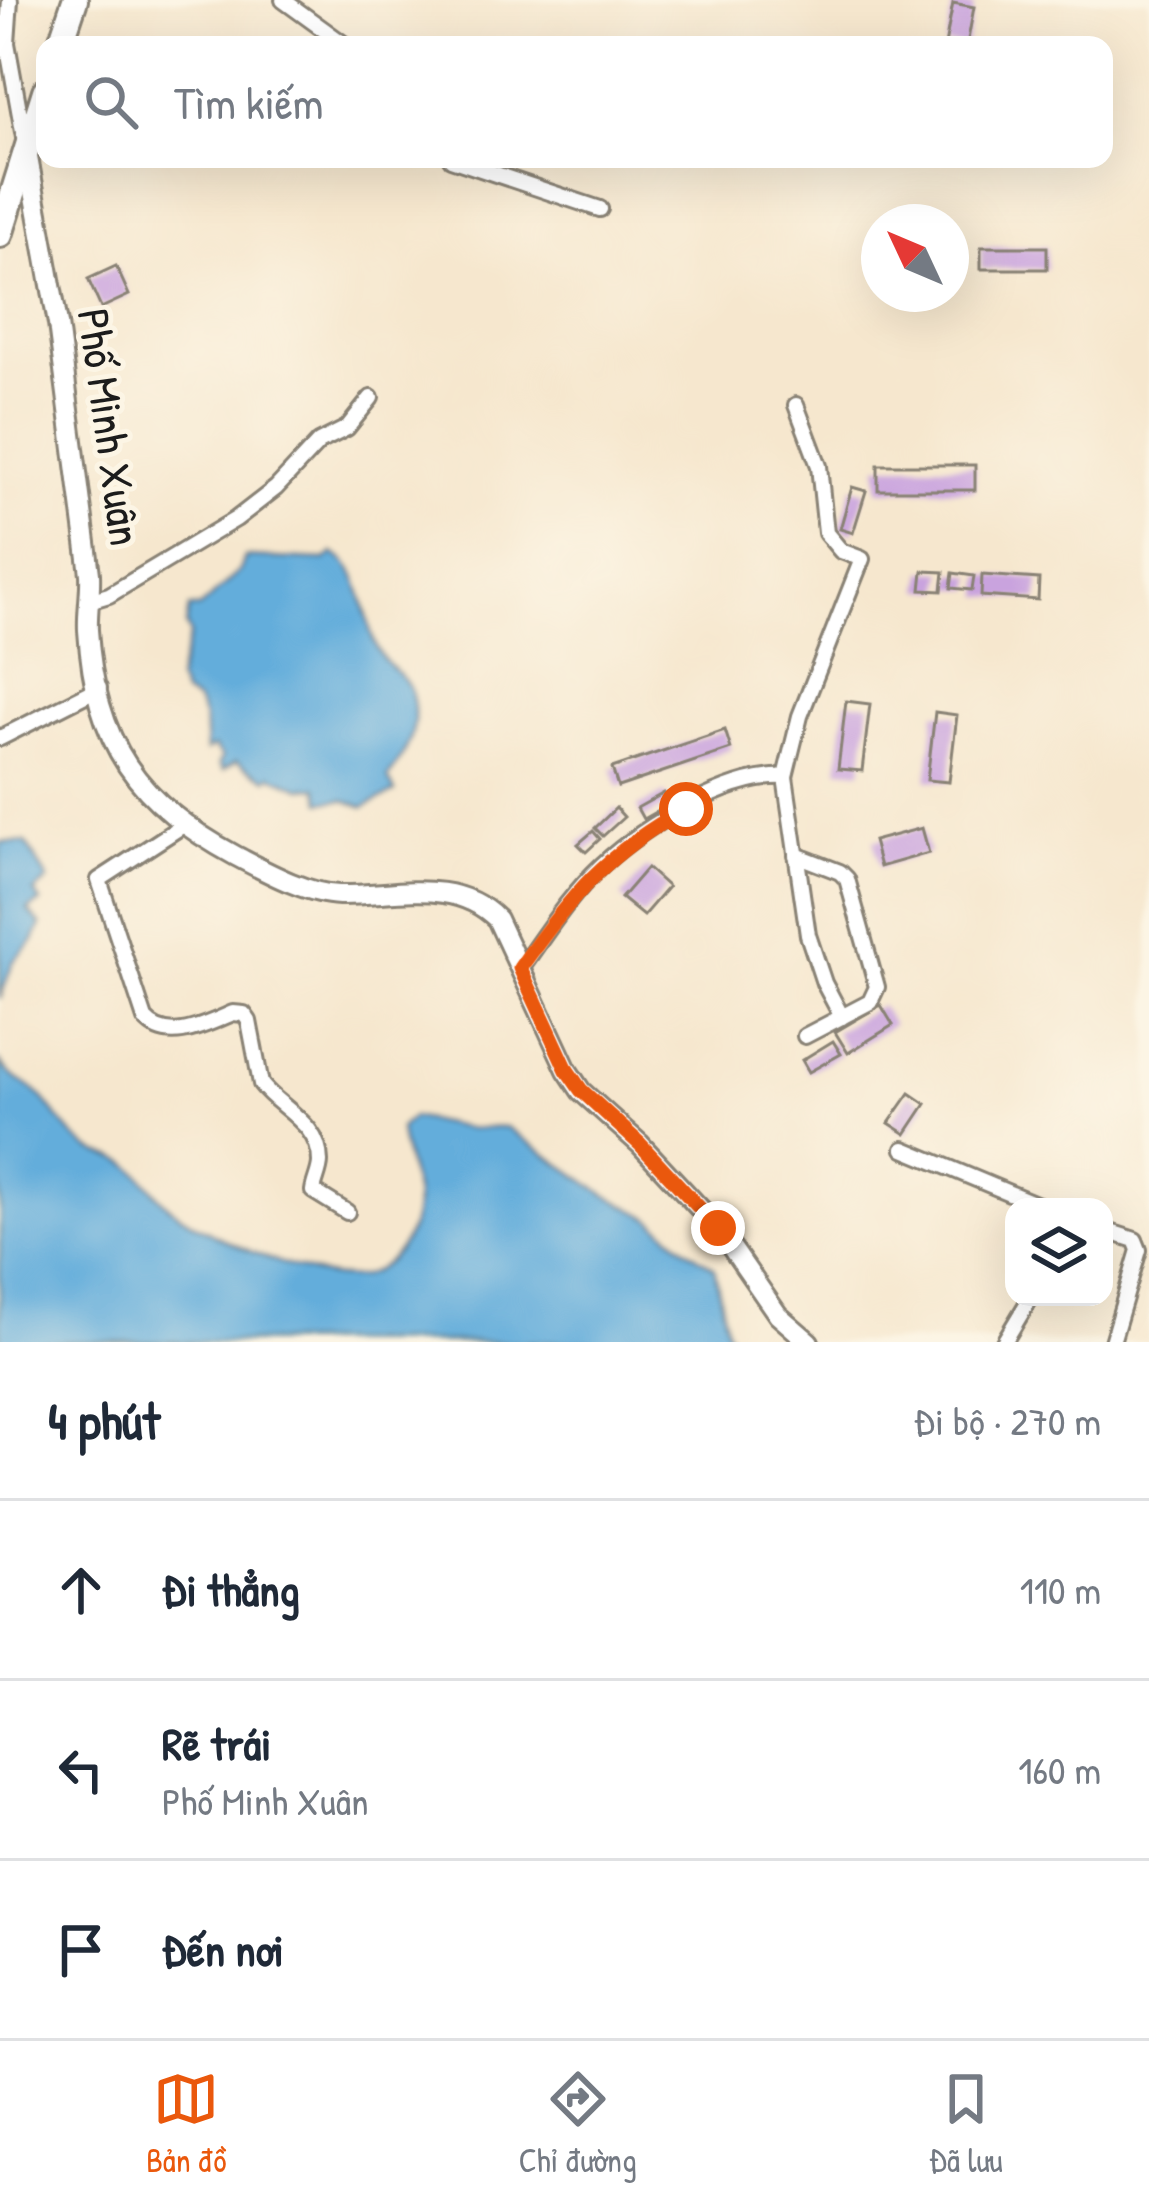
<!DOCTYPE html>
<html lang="vi">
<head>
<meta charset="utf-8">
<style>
	body { margin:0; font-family:"Patrick Hand",sans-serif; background:#f6f6f7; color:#1f2937 }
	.controls { position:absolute; right:36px; bottom:36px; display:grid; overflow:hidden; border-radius:24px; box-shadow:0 12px 48px #0002 }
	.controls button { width:108px; height:108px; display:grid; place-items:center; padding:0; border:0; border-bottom:3px solid #e0e1e3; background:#fff; color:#1f2937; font:60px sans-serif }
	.compass { position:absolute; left:861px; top:204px; width:108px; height:108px; border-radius:50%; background:#fff; box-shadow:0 12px 48px #0002; rotate:314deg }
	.stop { position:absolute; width:36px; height:36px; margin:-27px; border:9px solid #ea580c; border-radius:50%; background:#fff }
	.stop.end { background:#ea580c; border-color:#fff; box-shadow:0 3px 12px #0008 }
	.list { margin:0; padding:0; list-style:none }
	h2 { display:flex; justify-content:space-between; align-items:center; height:156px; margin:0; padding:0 48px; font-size:51px }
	h2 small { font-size:39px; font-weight:400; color:#747a83 }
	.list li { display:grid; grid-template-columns:78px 1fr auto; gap:36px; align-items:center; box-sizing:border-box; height:180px; padding:0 48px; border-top:3px solid #e0e1e3 }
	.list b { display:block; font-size:45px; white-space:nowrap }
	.list p { margin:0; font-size:39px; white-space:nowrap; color:#747a83 }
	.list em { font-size:39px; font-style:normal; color:#747a83 }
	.icon { flex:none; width:66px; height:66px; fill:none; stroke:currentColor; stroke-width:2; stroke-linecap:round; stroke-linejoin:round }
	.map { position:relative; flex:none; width:1149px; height:1342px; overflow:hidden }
	.search { position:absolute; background:#fff; box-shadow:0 12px 48px #0002; left:36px; right:36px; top:36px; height:132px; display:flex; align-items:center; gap:30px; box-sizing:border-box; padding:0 42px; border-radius:24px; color:#747a83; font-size:45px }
	.sheet { height:696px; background:#fff }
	nav { display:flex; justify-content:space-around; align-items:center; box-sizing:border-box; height:168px; border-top:3px solid #e0e1e3; background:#fff; font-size:33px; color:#747a83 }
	nav a { display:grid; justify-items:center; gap:6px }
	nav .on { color:#ea580c }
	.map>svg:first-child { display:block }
</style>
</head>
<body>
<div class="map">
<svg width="1149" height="1342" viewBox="0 0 1149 1342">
	<rect width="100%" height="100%" fill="#fcf5e5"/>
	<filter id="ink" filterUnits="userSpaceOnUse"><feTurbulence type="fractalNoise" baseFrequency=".00833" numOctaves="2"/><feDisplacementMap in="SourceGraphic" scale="24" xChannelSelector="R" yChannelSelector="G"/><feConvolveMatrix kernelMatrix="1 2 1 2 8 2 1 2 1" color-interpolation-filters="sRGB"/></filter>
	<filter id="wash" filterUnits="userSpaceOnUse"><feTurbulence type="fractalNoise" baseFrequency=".004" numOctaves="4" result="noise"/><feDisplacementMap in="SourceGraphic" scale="48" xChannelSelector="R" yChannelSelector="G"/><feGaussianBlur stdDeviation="2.7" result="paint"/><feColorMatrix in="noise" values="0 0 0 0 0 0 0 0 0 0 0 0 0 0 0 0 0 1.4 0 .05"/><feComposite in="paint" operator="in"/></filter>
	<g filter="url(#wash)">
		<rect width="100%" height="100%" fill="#f6e7ce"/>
		<g fill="#63addb" stroke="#40647c" stroke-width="3">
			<path d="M333,553C369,572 361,623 380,654C391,672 409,676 413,700C419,732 405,753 388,778L395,792L364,807L344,800L322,802L318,787L301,788L271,775L267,779L236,761L223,770L219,764L222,757L214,747L206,751L204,719L197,702L183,694L177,680L190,634L186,626L189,608H199L240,571L245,557L326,560Z"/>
			<polygon points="0,842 26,843 48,880 34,892 41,902 28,910 41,925 34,941 13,962 0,999"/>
			<path d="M0,1062C10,1079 29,1083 41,1097C58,1115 70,1138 92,1150C103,1156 117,1156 127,1163C144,1174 155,1196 172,1209C207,1236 328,1292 369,1274C387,1266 405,1245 411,1227C424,1191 402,1163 400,1128L412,1117L470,1129L506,1127L606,1195L652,1219L685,1248L714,1267L727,1331L736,1342H0Z"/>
		</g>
		<g id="blocks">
			<g fill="#c9a3de">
				<polygon points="953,3 974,7 967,45 945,45"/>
				<rect x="981" y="247" width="66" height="22"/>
				<polygon points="116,266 129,295 101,308 88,279"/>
				<rect x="878" y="465" width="97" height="25"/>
				<polygon points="852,487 866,491 853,533 840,529"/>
				<polygon points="923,571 944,572 942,591 921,590"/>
				<polygon points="953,573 974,576 972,590 951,588"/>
				<polygon points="982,575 1039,579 1038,600 981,596"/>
				<polygon points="846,701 870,704 862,771 838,769"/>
				<polygon points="935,712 957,715 949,782 927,780"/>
				<polygon points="725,730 731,749 618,787 612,768"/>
				<polygon points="664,793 671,803 643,819 637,808"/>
				<polygon points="616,808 624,817 603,836 595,828"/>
				<polygon points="922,828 929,853 880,867 873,841"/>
				<polygon points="593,831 600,839 586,852 578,844"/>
				<polygon points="647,868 668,887 643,916 621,898"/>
				<polygon points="881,1005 893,1025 848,1053 835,1032"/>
				<polygon points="833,1041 841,1054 809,1072 802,1060"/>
				<polygon points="910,1093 926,1104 906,1134 889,1123"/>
			</g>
		</g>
	</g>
	<g filter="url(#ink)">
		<use href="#blocks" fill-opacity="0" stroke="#898275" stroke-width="3"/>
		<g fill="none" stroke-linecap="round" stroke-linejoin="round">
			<g stroke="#898275" stroke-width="20">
				<g id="street">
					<polyline points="10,0 7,43 25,143"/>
					<polyline points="283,0 345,45"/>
					<polyline points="451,159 600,209"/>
					<polyline points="796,405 819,466 826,533 841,551 862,559 800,716 785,777 808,935 824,983 842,1017"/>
					<polyline points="89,601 109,595 236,519 276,488 319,442 347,428 371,398"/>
					<polyline points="0,738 99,688"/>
					<path d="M185,824L99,880L145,1019C167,1045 205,1025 233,1013L244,1014L249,1021L261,1084C280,1109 320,1123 320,1162C320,1171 314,1182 313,1191L347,1212"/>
					<polyline points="796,855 840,872 847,879 877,987 870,1002 805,1036"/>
					<path d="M521,968C546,933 570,895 602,865C643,827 729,774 785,777"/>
					<polyline points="904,1149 1043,1207"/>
					<polyline points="1104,1230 1135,1240 1139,1250 1112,1342"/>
					<polyline points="1004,1342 1031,1297"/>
				</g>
			</g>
			<g stroke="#898275" stroke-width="24">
				<path id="secondary" d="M27,152L58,324L90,574C91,593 87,611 88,630C95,744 137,802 236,856C265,871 306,894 339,895C394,896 454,876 497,919L567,1070L581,1091L640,1144L718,1228L778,1315L809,1342"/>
			</g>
			<g stroke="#898275" stroke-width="30">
				<g id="highway">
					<polyline points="60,45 75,0"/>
					<polyline points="0,235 45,91"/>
				</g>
			</g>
			<use href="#street" stroke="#fff" stroke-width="14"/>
			<use href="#secondary" stroke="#fff" stroke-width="18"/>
			<use href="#highway" stroke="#fff" stroke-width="24"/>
		</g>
	</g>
	<g fill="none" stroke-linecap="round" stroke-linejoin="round" filter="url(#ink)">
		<path stroke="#ea580c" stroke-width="15" d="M686,809C608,851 570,897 520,968L567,1070L581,1090L640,1144L718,1228"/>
	</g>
	<g text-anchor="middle" stroke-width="10" stroke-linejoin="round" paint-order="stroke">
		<g font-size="45" fill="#1c1c1c" stroke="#fcf5e5">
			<text transform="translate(110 427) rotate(82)" y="16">Phố Minh Xuân</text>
		</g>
	</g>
</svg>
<div class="controls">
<button><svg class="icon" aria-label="layers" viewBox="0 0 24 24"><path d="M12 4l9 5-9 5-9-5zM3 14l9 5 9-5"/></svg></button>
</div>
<svg class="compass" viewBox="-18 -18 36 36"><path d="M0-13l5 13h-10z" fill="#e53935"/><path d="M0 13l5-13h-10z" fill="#747a83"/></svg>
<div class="stop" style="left:686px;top:809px"></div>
<div class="stop end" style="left:718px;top:1228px"></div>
<div class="search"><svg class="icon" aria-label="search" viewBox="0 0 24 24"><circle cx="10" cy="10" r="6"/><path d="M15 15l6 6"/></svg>Tìm kiếm</div>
</div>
<section class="sheet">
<h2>4 phút<small>Đi bộ · 270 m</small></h2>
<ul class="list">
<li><svg class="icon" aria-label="ahead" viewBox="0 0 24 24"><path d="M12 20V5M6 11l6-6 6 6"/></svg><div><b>Đi thẳng</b></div><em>110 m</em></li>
<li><svg class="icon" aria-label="left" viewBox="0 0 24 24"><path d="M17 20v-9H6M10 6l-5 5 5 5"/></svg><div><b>Rẽ trái</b><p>Phố Minh Xuân</p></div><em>160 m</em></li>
<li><svg class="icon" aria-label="arrive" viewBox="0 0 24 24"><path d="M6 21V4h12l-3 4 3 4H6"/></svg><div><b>Đến nơi</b></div></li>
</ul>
</section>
<nav>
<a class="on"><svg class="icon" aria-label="map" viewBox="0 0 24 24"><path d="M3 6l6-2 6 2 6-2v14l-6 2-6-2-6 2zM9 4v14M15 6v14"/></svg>Bản đồ</a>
<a><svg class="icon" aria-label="directions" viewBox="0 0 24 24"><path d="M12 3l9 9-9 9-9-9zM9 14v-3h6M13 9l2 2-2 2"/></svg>Chỉ đường</a>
<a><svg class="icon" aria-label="saved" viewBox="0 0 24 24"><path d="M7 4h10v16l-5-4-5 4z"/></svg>Đã lưu</a>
</nav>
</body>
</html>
